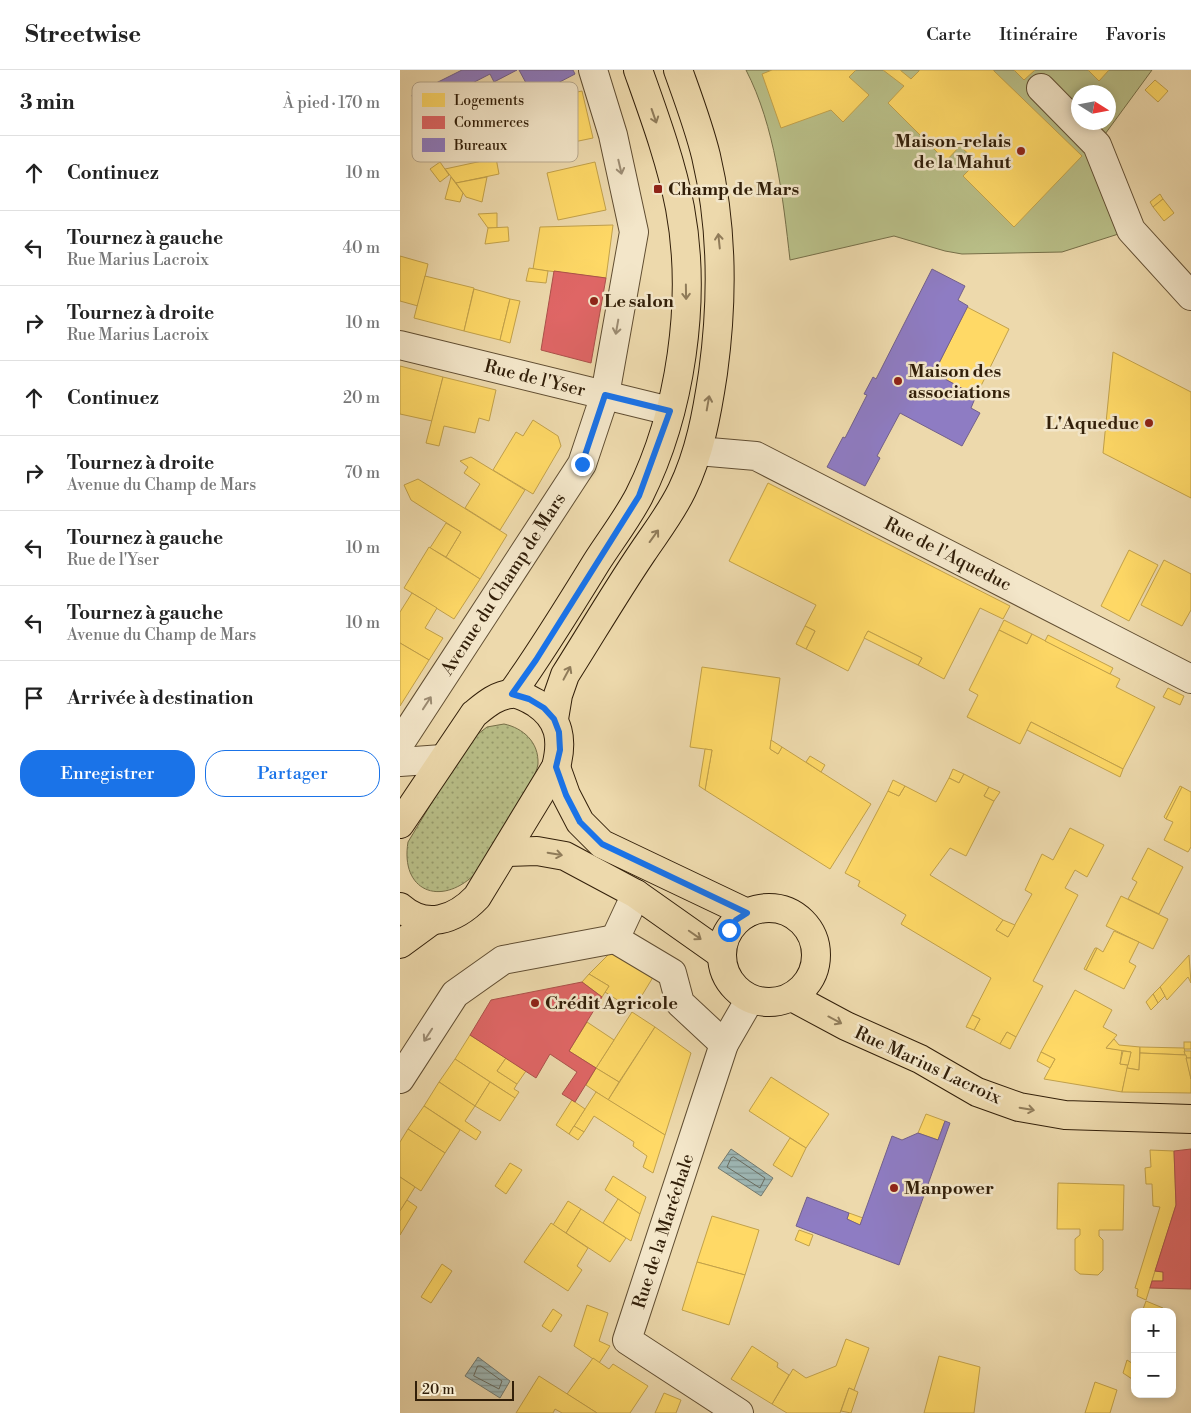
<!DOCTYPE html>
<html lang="fr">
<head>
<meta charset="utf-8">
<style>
	body { margin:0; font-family:"Libre Bodoni",serif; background:#f2f2f2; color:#222 }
	.controls { position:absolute; right:15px; bottom:15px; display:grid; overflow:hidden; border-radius:10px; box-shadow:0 2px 8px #0003 }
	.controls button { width:45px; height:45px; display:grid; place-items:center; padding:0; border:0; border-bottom:1px solid #e0e0e0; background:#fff; color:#222; font:25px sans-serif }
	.compass { position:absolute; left:671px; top:15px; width:45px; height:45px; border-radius:50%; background:#fff; box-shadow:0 2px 8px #0003; rotate:101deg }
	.scale { position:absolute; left:15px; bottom:12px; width:99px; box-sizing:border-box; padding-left:5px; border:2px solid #321f09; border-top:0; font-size:14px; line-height:18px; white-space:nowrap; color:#321f09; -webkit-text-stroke:4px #f3e6c9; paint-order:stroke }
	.stop { position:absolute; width:15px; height:15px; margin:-11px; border:4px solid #1a73e8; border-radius:50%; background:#fff }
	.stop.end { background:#1a73e8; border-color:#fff; box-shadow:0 1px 5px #0008 }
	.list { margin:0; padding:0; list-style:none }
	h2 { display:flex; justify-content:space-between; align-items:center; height:65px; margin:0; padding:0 20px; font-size:21px }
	h2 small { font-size:16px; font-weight:400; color:#767676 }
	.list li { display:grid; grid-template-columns:32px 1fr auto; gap:15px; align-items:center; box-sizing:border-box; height:75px; padding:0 20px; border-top:1px solid #e0e0e0 }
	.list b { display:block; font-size:19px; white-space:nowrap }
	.list p { margin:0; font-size:16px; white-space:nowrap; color:#767676 }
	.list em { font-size:16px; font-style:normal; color:#767676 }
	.actions { display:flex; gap:10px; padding:15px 20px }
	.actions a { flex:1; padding:11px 0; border:1px solid #1a73e8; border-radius:20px; text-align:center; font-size:18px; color:#1a73e8 }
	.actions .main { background:#1a73e8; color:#fff }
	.icon { flex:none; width:28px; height:28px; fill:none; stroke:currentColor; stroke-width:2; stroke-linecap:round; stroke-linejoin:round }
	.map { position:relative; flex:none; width:791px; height:1343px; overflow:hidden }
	header { display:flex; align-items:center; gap:30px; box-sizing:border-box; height:70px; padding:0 25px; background:#fff; border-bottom:1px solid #e0e0e0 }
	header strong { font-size:24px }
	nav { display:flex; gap:28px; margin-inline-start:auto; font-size:18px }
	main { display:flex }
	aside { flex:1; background:#fff }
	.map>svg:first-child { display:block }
</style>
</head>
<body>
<header>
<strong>Streetwise</strong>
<nav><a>Carte</a><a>Itinéraire</a><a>Favoris</a></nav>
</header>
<main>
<aside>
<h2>3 min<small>À pied · 170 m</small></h2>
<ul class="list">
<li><svg class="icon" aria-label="ahead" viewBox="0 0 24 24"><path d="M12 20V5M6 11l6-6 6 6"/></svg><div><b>Continuez</b></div><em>10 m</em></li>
<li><svg class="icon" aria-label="left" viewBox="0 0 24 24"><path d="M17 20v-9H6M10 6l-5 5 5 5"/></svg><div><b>Tournez à gauche</b><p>Rue Marius Lacroix</p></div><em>40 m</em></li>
<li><svg class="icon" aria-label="right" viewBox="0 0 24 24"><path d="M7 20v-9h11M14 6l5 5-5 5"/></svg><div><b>Tournez à droite</b><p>Rue Marius Lacroix</p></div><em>10 m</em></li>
<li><svg class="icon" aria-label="ahead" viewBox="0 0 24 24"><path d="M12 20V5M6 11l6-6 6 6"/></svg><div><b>Continuez</b></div><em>20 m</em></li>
<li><svg class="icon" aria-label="right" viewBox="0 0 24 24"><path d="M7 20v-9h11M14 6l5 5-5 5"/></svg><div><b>Tournez à droite</b><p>Avenue du Champ de Mars</p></div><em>70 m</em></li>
<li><svg class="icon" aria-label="left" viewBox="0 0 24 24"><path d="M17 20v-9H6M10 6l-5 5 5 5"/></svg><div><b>Tournez à gauche</b><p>Rue de l'Yser</p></div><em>10 m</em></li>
<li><svg class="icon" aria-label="left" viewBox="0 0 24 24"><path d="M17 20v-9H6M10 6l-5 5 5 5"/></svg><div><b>Tournez à gauche</b><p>Avenue du Champ de Mars</p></div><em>10 m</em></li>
<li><svg class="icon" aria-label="arrive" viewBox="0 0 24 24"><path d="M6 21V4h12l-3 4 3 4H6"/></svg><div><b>Arrivée à destination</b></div></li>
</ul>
<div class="actions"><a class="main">Enregistrer</a><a>Partager</a></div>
</aside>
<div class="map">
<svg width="791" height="1343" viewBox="0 0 791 1343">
	<defs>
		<pattern id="grass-dots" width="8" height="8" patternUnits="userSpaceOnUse" patternTransform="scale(1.25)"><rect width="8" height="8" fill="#b9bf88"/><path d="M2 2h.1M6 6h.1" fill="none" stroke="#979b6d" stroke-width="1.8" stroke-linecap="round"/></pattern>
		<pattern id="water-rules" width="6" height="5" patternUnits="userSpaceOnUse" patternTransform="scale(1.25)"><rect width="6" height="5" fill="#9eb7b5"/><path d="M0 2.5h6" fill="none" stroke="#819491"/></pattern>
	</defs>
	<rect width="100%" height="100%" fill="#edd9ac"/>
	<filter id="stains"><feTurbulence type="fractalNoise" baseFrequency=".004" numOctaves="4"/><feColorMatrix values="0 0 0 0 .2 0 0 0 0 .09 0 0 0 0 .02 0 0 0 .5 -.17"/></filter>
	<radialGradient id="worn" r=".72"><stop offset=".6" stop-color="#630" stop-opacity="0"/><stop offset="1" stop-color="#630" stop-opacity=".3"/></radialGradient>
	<path fill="url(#grass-dots)" stroke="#766f48" d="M104,654C123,658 139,672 138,694C137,711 86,785 74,805C40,837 0,821 8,772L69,671L87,657Z"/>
	<path fill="#b9bf88" stroke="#766f48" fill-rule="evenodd" d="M346,0H752L697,75L731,160L662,182L562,184L545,181L494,166L390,190C383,128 375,56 346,0ZM678,22H708V52H678Z"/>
	<g fill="url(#water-rules)" stroke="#737a70">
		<polygon points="331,1079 373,1108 361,1126 318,1098"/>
		<polygon points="78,1287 110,1311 100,1328 65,1306"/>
	</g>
	<g fill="#ffd966" stroke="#c2a14a">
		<polygon points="372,0 456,0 449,7 469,25 443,52 431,40 381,58 362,4"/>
		<polygon points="483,0 500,0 511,9 520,0 593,0 682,86 614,157 563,106 577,92 560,76 546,91 488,33 504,16"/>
		<polygon points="614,0 635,0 624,10"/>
		<polygon points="688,0 709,0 699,11"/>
		<polygon points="755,10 768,21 758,32 745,20"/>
		<polygon points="182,21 193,68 145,78 134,31"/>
		<polygon points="96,88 99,104 56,113 45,99"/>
		<polygon points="40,92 49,105 40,112 30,99"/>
		<polygon points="195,92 206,140 158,150 147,103"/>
		<polygon points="51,107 63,123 60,132 45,129"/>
		<polygon points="87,107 82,132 66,127 56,113"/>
		<polygon points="760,124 763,129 753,137 750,132"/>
		<polygon points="763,129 774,143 764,151 753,137"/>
		<polygon points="97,143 97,158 88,158 78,144"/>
		<polygon points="213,155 206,208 133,199 140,157"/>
		<polygon points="108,157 109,171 85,174 88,158"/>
		<polygon points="0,186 28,194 18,236 0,231"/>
		<polygon points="129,198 148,201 146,213 126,211"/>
		<polygon points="25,206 74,218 64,261 14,248"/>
		<polygon points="74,219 110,229 100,270 64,261"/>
		<polygon points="110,229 120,231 110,273 100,270"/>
		<polygon points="567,237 609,259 576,326 534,303"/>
		<polygon points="713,282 791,322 791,428 703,383"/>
		<polygon points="0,296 43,307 32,351 0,344"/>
		<polygon points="43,307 96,320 89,351 79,348 75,363 44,356 39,376 26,373"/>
		<polygon points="133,350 158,366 161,376 133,424 93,400 116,362 123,366"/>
		<polygon points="71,387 125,420 100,460 65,438 80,414 64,403 68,397 60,391"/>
		<polygon points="18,409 107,465 80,509 46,487 61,462 11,430 4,415"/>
		<polygon points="368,413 610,536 603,549 580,538 544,609 518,595 522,588 468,561 448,601 406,579 415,561 405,556 416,535 329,491"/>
		<polygon points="46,453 61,462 46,487 30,478"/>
		<polygon points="29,477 80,509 54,549 4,518"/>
		<polygon points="729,480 758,495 729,551 701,536"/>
		<polygon points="764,490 791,504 791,540 782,556 741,535"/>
		<polygon points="12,523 37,538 25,558 43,568 29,590 0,573 0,542"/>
		<polygon points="604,550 632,564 627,574 599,560"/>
		<polygon points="405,556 415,561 406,579 396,574"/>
		<polygon points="599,560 627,574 632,564 720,609 716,617 755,637 723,699 631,652 620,674 567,647 578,625 569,620"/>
		<polygon points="468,561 522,588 518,595 464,568"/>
		<polygon points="648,565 713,598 710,604 645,571"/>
		<polygon points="0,573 29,590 0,636"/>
		<polygon points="302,597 380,608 370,679 378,684 382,677 471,734 430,799 305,720 312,680 290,677"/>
		<polygon points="768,618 784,626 780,635 763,627"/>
		<polygon points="631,652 723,699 720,707 627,660"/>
		<polygon points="371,670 382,677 378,684 370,679"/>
		<polygon points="305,679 312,680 305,720 299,716"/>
		<polygon points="410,686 425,695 421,702 406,692"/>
		<polygon points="553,699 564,704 559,713 549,708"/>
		<polygon points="564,704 589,717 584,726 594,731 566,786 550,778 530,805 603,850 596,860 608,867 632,824 625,820 642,784 653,790 670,758 704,775 687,807 675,800 665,818 678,825 633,911 643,916 616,967 607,962 600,974 574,960 580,949 572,945 591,908 501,854 506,845 458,816 460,811 445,803 488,721 499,726 505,716 536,732 549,708 559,713"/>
		<polygon points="493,710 505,716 499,726 488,721"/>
		<polygon points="780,716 782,717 766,749 764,747"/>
		<polygon points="589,717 600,722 594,731 584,726"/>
		<polygon points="782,717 791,722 791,777 788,782 764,770 773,752 766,749"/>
		<polygon points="748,778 783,797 759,844 728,829 737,812 732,809"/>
		<polygon points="721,826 768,849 753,879 706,856"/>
		<polygon points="603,850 615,855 608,867 596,860"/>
		<polygon points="714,861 739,872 729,892 736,896 724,919 686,900 697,878 703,882"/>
		<polygon points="695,878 697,878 686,900 684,899"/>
		<polygon points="213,880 255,904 233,940 205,922 209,916 189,904"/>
		<polygon points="789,885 791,913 788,907 767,930 760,917"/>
		<polygon points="189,904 209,916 202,927 182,912"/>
		<polygon points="760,917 765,926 758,933 753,924"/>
		<polygon points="675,920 712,940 703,957 717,965 706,978 722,980 720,994 728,995 722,1022 644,1009 655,989 641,982"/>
		<polygon points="753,924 758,933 751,940 746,932"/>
		<polygon points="232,942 255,957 219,1012 196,998"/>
		<polygon points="572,945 580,949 574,960 566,957"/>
		<polygon points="187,952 214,970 196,998 169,981"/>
		<polygon points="255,957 291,983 265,1065 208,1030"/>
		<polygon points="607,962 616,967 610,979 600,974"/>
		<polygon points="70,965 106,988 97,1001 117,1014 114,1019 119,1022 115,1028 55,989"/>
		<polygon points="714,969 719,975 740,977 739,1000 727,998 731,982 706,978"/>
		<rect x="784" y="972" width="7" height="7"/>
		<polygon points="740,977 784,978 786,985 740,983"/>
		<polygon points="723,981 731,982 728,995 720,994"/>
		<polygon points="784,981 791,981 791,988 786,988"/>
		<polygon points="641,982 655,989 650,998 637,991"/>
		<polygon points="740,983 786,985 791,1009 791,1023 722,1022 727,998 739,1000"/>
		<polygon points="106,988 126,1001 117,1014 97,1001"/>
		<polygon points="786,988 791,988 791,1009"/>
		<polygon points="55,989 90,1012 75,1036 39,1012"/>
		<polygon points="196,998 219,1012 208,1030 186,1015"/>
		<polygon points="371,1007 429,1044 406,1078 349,1041"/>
		<polygon points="39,1012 75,1036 65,1051 81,1062 76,1070 24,1036"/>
		<polygon points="90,1012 115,1028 100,1051 75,1036"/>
		<polygon points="196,1022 265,1065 253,1103 243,1097 247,1086 233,1076 234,1072 194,1046 184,1062 174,1056"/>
		<polygon points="172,1030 185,1039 169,1064 156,1055"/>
		<polygon points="24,1036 60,1060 45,1083 8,1059"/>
		<polygon points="526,1044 545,1051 538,1070 518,1063"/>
		<polygon points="174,1056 184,1062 178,1070 169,1064"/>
		<polygon points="8,1059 45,1083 21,1121 0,1107 0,1072"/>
		<polygon points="390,1068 406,1078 392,1107 373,1095"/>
		<polygon points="750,1080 774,1081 776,1135 746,1230 737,1226 738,1219 735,1218 760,1137 753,1136 752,1114 746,1114 745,1098 751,1097"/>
		<polygon points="110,1093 122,1100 106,1124 95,1116"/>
		<polygon points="213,1106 246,1127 240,1144 205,1120"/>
		<polygon points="0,1107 15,1117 0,1141"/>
		<polygon points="658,1113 724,1115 723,1160 699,1160 699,1166 703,1170 703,1200 698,1205 680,1204 675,1200 675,1169 680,1165 680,1159 657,1159"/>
		<polygon points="218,1129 240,1144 231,1171 203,1153"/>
		<polygon points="7,1130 17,1137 0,1165 0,1141"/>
		<polygon points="168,1131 181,1139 166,1163 153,1155"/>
		<polygon points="181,1139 226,1168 210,1192 166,1163"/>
		<polygon points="449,1143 463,1148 460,1155 447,1149"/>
		<polygon points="312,1146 359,1160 345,1205 297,1192"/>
		<polygon points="151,1153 188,1178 177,1196 182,1200 168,1221 124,1192"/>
		<polygon points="399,1160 413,1165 409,1176 395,1170"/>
		<polygon points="297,1192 345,1205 329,1255 282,1240"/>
		<polygon points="42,1194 52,1201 31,1233 21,1227"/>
		<polygon points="755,1201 763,1202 763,1211 752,1211"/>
		<polygon points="746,1231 763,1238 761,1242 742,1242"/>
		<polygon points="187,1235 208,1243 199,1271 210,1276 199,1293 174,1276"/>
		<polygon points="153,1239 162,1245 151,1262 142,1256"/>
		<polygon points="446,1269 469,1278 454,1320 449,1318 440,1343 387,1343 372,1334 393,1299 406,1308 436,1296"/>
		<polygon points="352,1276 378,1293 377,1297 389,1305 372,1334 331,1309"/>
		<polygon points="539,1286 580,1297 574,1343 524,1343"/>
		<polygon points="193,1288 209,1299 213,1294 248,1316 230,1343 197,1343 167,1324"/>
		<polygon points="727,1290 735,1295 735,1311 723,1303"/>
		<polygon points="139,1306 183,1334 197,1343 162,1343 155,1339 153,1343 116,1343"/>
		<polygon points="695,1312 717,1320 710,1343 685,1343"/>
		<polygon points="449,1318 458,1322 451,1343 441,1341"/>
		<polygon points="264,1323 281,1330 276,1343 255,1343"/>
	</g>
	<g fill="#e06666" stroke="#ac514a">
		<polygon points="154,201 206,208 191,293 141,280"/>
		<polygon points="182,912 202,927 169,981 196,998 175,1032 162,1024 177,1002 150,984 136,1008 70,965 91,930"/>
		<polygon points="791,1079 791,1219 750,1218 752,1211 763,1211 763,1202 755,1201 776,1135 774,1081"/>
	</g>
	<g fill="#8e7cc3" stroke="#72608b">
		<polygon points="62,0 117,0 94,12 90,4 16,42 12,25"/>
		<polygon points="119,0 173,0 175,4 133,26"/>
		<polygon points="532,199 565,216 558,230 568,236 534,303 576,326 571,338 580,343 562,376 500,343 477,386 480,388 465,416 427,397 443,367 445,368 467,325 464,324 473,307 476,309"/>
		<polygon points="545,1051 550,1053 499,1195 396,1156 407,1127 449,1143 447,1149 460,1155 492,1066 502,1070 518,1063 538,1070"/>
	</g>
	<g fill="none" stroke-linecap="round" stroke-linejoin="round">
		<g stroke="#686b5f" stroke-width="1">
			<polygon points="334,1087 365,1108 360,1118 327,1097 331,1088"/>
			<polygon points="78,1296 81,1296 102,1311 99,1319 74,1306"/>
		</g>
		<g stroke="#614e32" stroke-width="30">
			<g id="minor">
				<polyline points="641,18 697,75 731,160 791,226"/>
				<polyline points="0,275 270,341"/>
				<polyline points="298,381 356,386 791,609"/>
				<polyline points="0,673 182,394 205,325 234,162 213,65 193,0"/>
				<polyline points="0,692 42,689"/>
				<polyline points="215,869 272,903 280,933 324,974"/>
				<polyline points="215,869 236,824"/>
				<polyline points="0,1009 55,924 103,890 215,869"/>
				<polyline points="339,1343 227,1270 324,974 350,929"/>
			</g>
		</g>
		<g stroke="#321f09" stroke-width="30">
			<g id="major">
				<path d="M112,623C142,581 169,537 196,493C210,471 227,449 239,426C281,342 297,230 280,138C271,91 254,45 238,0"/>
				<path d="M154,649L158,625L165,605C191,564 215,523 242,483C256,462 271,443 282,420C300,383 307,343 313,303C323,230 323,158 306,86C299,57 288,28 278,0"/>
				<polyline points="156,697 166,725 180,752 202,774 347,843"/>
				<path d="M0,754L74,644C84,636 96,625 111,624C119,623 129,629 136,633C160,649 163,670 156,697L77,827C55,850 26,860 0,837"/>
				<polyline points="106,782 137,781 165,786 236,824 321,884"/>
				<circle cx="369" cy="885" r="47"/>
				<polyline points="0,874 30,852"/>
				<polyline points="392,927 446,956 520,989 577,1022 619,1037 665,1045 791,1049"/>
			</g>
		</g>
		<use href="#minor" stroke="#f3e6c9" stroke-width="28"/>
		<use href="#major" stroke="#edd9ac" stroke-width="28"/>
	</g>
	<defs><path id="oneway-shaft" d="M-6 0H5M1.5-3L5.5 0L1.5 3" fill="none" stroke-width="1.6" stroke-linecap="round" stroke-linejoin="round" transform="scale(1.25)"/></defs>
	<g stroke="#907c5a">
		<use href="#oneway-shaft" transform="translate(254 46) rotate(71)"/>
		<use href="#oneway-shaft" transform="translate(319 171) rotate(-96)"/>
		<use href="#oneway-shaft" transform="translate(286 222) rotate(89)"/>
		<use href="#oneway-shaft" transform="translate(308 333) rotate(-80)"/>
		<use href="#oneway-shaft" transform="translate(254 466) rotate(-54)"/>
		<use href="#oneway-shaft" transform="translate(167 603) rotate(-62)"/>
		<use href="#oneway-shaft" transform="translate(155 784) rotate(10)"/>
		<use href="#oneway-shaft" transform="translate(295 865) rotate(35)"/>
		<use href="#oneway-shaft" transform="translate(435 950) rotate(28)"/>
		<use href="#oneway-shaft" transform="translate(627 1039) rotate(10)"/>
	</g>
	<g stroke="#9c8c73">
		<use href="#oneway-shaft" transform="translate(220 97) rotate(77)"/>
		<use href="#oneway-shaft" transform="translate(217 257) rotate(100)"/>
		<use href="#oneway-shaft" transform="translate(27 633) rotate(-57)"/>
		<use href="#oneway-shaft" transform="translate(28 965) rotate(123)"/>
	</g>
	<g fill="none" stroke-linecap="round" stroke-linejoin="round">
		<polyline stroke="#1a73e8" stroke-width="6" points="182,394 205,325 270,341 239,426 136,590 112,624 129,629 144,638 154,649 159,662 160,680 156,697 166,725 180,752 202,774 347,843 336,850 329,860"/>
	</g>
	<g fill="#8f2418" stroke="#f3e6c9" stroke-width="2">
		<circle cx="621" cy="81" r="5"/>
		<rect x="253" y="114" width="10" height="10" rx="2.5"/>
		<circle cx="194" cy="231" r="5"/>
		<circle cx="498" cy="311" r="5"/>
		<circle cx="749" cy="353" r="5"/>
		<circle cx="135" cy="933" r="5"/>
		<circle cx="494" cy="1118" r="5"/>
	</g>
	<g text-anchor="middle" stroke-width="5" stroke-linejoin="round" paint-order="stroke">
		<g font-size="18" font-weight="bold" fill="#321f09" stroke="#f3e6c9" text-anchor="start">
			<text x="611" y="77" text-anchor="end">Maison-relais<tspan x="611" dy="21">de la Mahut</tspan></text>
			<text x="268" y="125">Champ de Mars</text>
			<text x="204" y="237">Le salon</text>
			<text x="508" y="307">Maison des<tspan x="508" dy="21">associations</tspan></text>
			<text x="739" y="359" text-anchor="end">L'Aqueduc</text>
			<text x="145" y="939">Crédit Agricole</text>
			<text x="504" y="1124">Manpower</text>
		</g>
		<g font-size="18" fill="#321f09" stroke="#f3e6c9">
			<text transform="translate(135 308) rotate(14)" y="6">Rue de l'Yser</text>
			<text transform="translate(548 484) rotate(27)" y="6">Rue de l'Aqueduc</text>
			<text transform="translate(103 514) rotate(-57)" y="6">Avenue du Champ de Mars</text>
			<text transform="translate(528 995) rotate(25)" y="6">Rue Marius Lacroix</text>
			<text transform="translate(263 1161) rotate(-72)" y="6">Rue de la Maréchale</text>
		</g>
	</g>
	<rect x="12" y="12" width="166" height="80" rx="8" fill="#f3e6c9" stroke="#b9aa8f" stroke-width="1"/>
	<rect x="22" y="23" width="23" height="14" fill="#ffd966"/>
	<rect x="22" y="46" width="23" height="13" fill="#e06666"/>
	<rect x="22" y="68" width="23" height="14" fill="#8e7cc3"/>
	<g font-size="14" fill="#321f09">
		<text x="54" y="35">Logements</text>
		<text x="54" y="57">Commerces</text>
		<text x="54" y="80">Bureaux</text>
	</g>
	<rect width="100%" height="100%" filter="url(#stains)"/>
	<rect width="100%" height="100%" fill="url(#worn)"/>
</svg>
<div class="controls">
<button>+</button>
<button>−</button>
</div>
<svg class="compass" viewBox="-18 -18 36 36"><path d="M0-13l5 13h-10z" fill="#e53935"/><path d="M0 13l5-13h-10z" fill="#767676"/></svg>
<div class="scale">20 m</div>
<div class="stop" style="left:329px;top:860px"></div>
<div class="stop end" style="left:182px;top:394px"></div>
</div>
</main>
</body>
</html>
